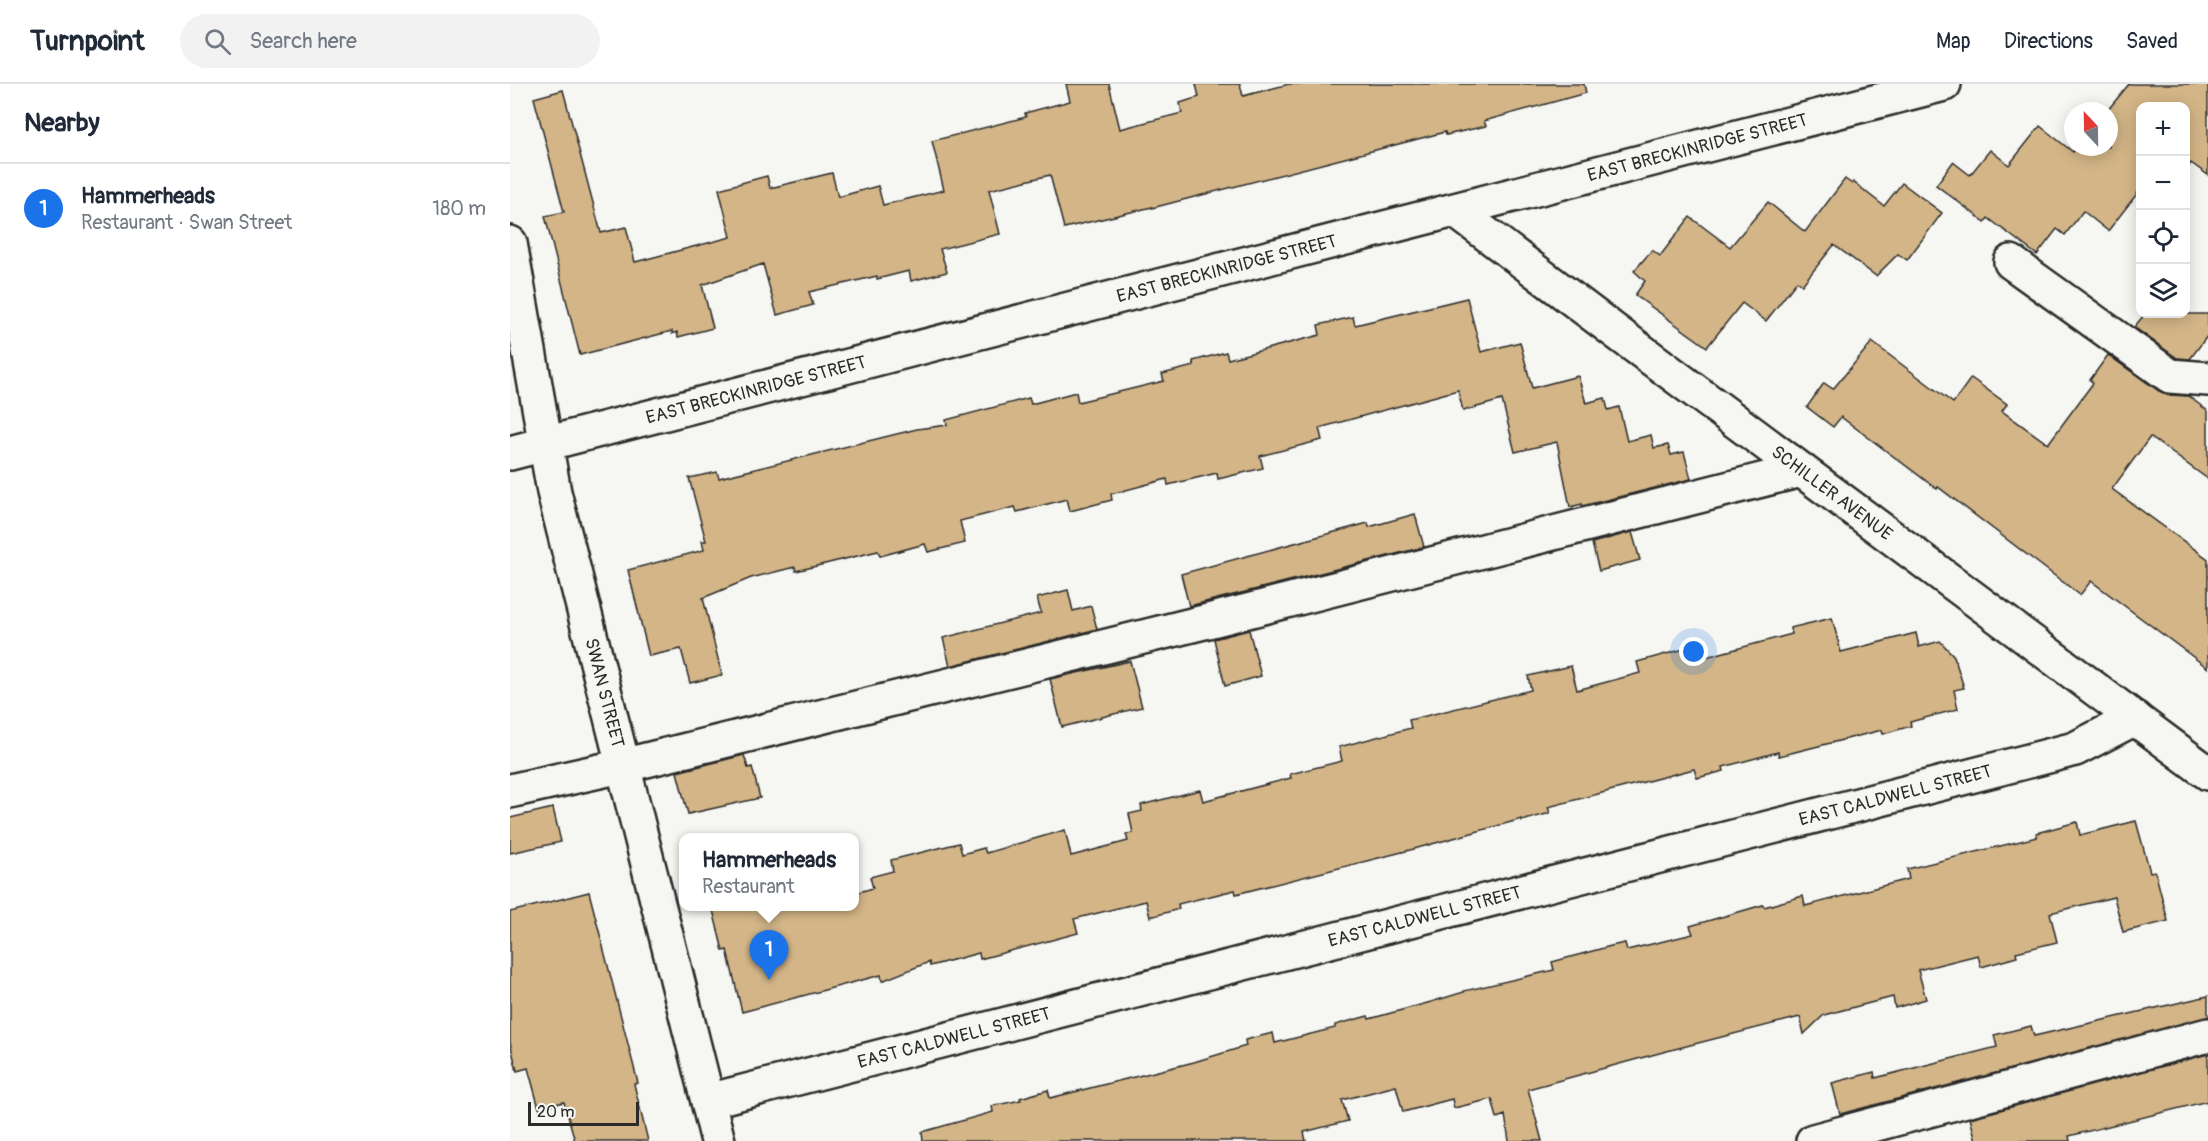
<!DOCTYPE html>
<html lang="en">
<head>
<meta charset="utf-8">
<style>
	body { margin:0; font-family:Pangolin,sans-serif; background:#f2f2f3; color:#1f2937 }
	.controls { position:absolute; right:18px; top:18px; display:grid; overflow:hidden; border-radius:12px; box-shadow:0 3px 15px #0003 }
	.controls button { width:54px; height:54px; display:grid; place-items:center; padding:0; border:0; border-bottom:2px solid #e0e1e3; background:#fff; color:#1f2937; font:30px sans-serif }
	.compass { position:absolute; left:1554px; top:18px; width:54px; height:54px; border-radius:50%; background:#fff; box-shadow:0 3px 15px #0003; rotate:338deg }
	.scale { position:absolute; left:18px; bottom:15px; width:111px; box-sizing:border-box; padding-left:6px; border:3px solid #2b2b2b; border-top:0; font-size:16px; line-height:21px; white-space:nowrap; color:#2b2b2b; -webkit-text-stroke:4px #f6f6f2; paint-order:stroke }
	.you { position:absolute; left:1184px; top:568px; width:21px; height:21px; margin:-15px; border:4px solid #fff; border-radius:50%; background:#1a73e8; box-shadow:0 0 0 9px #1a73e833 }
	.badge { display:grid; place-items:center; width:39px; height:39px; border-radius:50%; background:#1a73e8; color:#fff; font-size:20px; font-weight:700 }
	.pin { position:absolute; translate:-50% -50px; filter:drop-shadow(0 2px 3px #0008) }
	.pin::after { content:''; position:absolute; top:32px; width:21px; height:18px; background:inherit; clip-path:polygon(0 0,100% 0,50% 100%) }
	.popup { position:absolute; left:169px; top:749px; width:180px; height:78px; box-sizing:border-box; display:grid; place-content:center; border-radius:12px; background:#fff; filter:drop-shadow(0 2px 4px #0005); font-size:20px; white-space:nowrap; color:#747a83 }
	.popup b { font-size:22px; color:#1f2937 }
	.popup::after { content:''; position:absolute; left:50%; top:100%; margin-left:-12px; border:12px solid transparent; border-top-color:#fff }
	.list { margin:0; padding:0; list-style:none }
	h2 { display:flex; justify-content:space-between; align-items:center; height:78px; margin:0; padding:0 24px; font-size:26px }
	h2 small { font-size:20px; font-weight:400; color:#747a83 }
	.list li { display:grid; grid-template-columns:39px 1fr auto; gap:18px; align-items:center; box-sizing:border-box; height:90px; padding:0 24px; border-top:2px solid #e0e1e3 }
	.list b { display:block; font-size:22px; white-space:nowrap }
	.list p { margin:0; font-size:20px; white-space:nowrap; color:#747a83 }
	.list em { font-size:20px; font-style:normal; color:#747a83 }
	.icon { flex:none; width:33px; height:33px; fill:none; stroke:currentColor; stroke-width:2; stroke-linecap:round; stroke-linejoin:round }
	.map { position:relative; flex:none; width:1698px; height:1057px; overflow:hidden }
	header { display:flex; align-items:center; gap:36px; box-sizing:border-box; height:84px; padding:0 30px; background:#fff; border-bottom:2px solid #e0e1e3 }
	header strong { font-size:28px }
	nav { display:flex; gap:33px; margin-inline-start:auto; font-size:21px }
	.search { width:420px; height:54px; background:#f2f2f3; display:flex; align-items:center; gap:15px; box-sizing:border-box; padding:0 21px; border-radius:33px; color:#747a83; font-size:22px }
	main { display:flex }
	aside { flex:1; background:#fff }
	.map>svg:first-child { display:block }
</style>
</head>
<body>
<header>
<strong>Turnpoint</strong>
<div class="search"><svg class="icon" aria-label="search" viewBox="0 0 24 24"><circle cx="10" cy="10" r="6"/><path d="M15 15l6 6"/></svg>Search here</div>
<nav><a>Map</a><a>Directions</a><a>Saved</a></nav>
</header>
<main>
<aside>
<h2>Nearby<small></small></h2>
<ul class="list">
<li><span class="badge">1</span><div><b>Hammerheads</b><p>Restaurant · Swan Street</p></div><em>180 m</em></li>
</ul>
</aside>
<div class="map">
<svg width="1698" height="1057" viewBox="0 0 1698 1057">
	<rect width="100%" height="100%" fill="#f6f6f2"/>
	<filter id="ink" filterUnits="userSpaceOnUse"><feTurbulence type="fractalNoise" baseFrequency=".0167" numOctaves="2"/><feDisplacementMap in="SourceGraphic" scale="12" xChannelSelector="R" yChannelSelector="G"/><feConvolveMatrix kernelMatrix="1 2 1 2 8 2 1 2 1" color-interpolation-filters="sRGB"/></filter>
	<g filter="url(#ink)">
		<g fill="#d3b587" stroke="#2b2b2b" stroke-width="1.5">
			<polygon points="556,0 599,0 610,45 672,29 670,19 689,13 686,0 730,0 733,12 779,0 1074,0 1076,9 974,37 976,42 936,51 935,48 642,124 642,123 554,144 540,91 479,106 490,150 430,165 437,188 401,197 399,187 367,195 367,192 299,208 303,221 267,231 253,180 192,201 203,244 168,253 167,248 162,250 162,247 70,271 35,132 54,128 24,14 53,6 91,149 116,143 125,178 221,153 209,105 257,92 260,104 322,89 328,113 368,102 373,121 434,106 422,57 516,33 515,29 560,17"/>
			<polygon points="1619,0 1698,0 1698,91 1681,79 1676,87 1676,22 1630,22 1630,106 1598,147 1573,127 1555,151 1547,145 1527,171 1478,134 1475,138 1426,101 1443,78 1460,91 1480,66 1499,81 1530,42 1563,68 1567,63 1599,63 1599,27 1597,27"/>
			<polygon points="1335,95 1342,100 1343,98 1374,122 1392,99 1432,129 1397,176 1388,170 1366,192 1324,161 1292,201 1287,197 1256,237 1232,219 1197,263 1125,211 1135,197 1124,187 1142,166 1150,172 1180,133 1220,163 1258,118 1295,148"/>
			<polygon points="957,214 971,268 1010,258 1022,304 1068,292 1076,319 1095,314 1098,326 1109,323 1117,357 1141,351 1144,364 1158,361 1161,371 1174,368 1181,395 1072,422 1072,420 1060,423 1047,358 1005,368 992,316 953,327 948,306 809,344 812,356 750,372 753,384 708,395 707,389 658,401 657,395 601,410 602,416 560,427 557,415 507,428 505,423 450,437 455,459 418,468 415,460 370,472 368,467 286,487 285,483 241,494 193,514 212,591 180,599 171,565 139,572 118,486 194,466 192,457 196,457 179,394 207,388 209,394 407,345 437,341 436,336 519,314 521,320 566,308 568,318 654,297 652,290 684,282 683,277 716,268 718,275 810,251 808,241 843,233 845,241"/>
			<polygon points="1635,230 1698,230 1698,251 1680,275 1667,274 1624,243"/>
			<polygon points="1362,258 1443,319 1461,294 1497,320 1492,327 1538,360 1583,299 1580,296 1598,271 1649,307 1659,311 1678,312 1698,327 1698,395 1640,353 1602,405 1698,475 1698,584 1581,497 1570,511 1428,403 1427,405 1331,333 1323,343 1297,323 1314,299 1323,305"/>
			<polygon points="905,430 914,463 679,522 671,490 858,439 859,443"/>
			<polygon points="1122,448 1130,476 1089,487 1082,459"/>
			<polygon points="558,506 563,527 581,522 587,545 440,582 433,554 531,529 527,514"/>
			<polygon points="1322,534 1331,568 1406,549 1409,563 1430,557 1444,572 1454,604 1444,606 1448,625 1400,638 1401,642 1373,650 1372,646 1269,672 1268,668 1213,683 1214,687 1187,694 1184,685 1038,723 1040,729 1012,737 1012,735 904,765 726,810 725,806 668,820 669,825 640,833 636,817 564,835 568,849 538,857 470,875 469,869 420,882 419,878 372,897 371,891 232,928 217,866 213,867 202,822 345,822 345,809 363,804 360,793 383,787 381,776 449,759 452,770 474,764 476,769 555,746 561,772 618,757 616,750 623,749 619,730 632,727 631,721 690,706 693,717 781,694 780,690 832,677 829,663 901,644 899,636 1021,606 1018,592 1061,582 1067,606 1130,589 1127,578 1178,564 1181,577 1282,550 1280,544"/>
			<polygon points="739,546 751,592 715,602 704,555"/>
			<polygon points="620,577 632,623 552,643 540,595"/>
			<polygon points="234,671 238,684 242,683 250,714 178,730 167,688"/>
			<polygon points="43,724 51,758 0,769 0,734"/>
			<polygon points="1626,737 1640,788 1645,787 1658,837 1613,848 1604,813 1540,829 1547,858 1506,868 1507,873 1471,883 1468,871 1408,886 1416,915 1385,924 1383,913 1314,931 1294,950 1290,933 1153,968 1018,1005 1032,1057 999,1057 995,1031 987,1034 982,1015 944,1024 942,1015 893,1028 886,1002 832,1016 838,1037 794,1048 796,1057 413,1057 412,1048 483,1028 482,1022 511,1016 510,1014 538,1006 540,1014 684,978 736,962 735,956 763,949 765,959 825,944 825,941 858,932 859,935 921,918 954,908 954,907 1044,886 1042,878 1101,862 1115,859 1117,866 1183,850 1180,842 1253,821 1254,823 1293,812 1295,822 1399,795 1397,785 1527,753 1526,749 1567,738 1570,751"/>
			<polygon points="79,808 128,999 124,1000 138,1057 65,1057 54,1018 29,1024 18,984 7,987 0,958 0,828"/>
			<polygon points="1698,912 1698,933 1330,1030 1322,999 1364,988 1365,994 1487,963 1484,951 1521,942 1524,952"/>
			<polygon points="1698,970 1698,1017 1559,1052 1560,1057 1466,1057 1460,1034"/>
		</g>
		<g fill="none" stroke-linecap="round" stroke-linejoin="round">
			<g stroke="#2b2b2b" stroke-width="38">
				<g id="minor">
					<path id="s1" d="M946,127L1106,248L1698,689"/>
					<path id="s2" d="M0,159L44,408L208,1057"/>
					<polyline points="1501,178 1660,292 1698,295"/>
					<path id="s3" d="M0,369L1434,0"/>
					<polyline points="0,707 112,682 694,538 1291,386"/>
					<path id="s4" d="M198,1017L1565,665L1625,634"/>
					<polyline points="1303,1057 1698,951"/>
				</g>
			</g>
			<use href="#minor" stroke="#f6f6f2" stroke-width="33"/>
		</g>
	</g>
	<g text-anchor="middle" stroke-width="4.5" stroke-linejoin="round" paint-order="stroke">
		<g font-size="18" fill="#2b2b2b" stroke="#f6f6f2">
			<text dy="6" stroke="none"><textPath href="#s3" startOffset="1226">EAST BRECKINRIDGE STREET</textPath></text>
			<text dy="6" stroke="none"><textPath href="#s3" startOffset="740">EAST BRECKINRIDGE STREET</textPath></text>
			<text dy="6" stroke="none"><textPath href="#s3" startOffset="254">EAST BRECKINRIDGE STREET</textPath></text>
			<text dy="6" stroke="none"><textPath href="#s1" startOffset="470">SCHILLER AVENUE</textPath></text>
			<text dy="6" stroke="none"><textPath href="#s2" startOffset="460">SWAN STREET</textPath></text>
			<text dy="6" stroke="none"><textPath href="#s4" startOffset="1226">EAST CALDWELL STREET</textPath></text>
			<text dy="6" stroke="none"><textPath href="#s4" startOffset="740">EAST CALDWELL STREET</textPath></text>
			<text dy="6" stroke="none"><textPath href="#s4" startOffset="254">EAST CALDWELL STREET</textPath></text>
		</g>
	</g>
</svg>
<div class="controls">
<button>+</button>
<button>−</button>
<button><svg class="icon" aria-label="locate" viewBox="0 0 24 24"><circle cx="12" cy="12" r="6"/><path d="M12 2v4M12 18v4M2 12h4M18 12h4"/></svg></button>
<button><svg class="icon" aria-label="layers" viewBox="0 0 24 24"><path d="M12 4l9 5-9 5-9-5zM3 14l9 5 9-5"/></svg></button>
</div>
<svg class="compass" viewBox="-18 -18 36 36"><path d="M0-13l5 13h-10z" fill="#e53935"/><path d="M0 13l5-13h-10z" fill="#747a83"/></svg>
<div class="scale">20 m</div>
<div class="you"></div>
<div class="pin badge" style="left:259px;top:896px">1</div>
<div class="popup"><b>Hammerheads</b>Restaurant</div>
</div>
</main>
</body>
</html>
